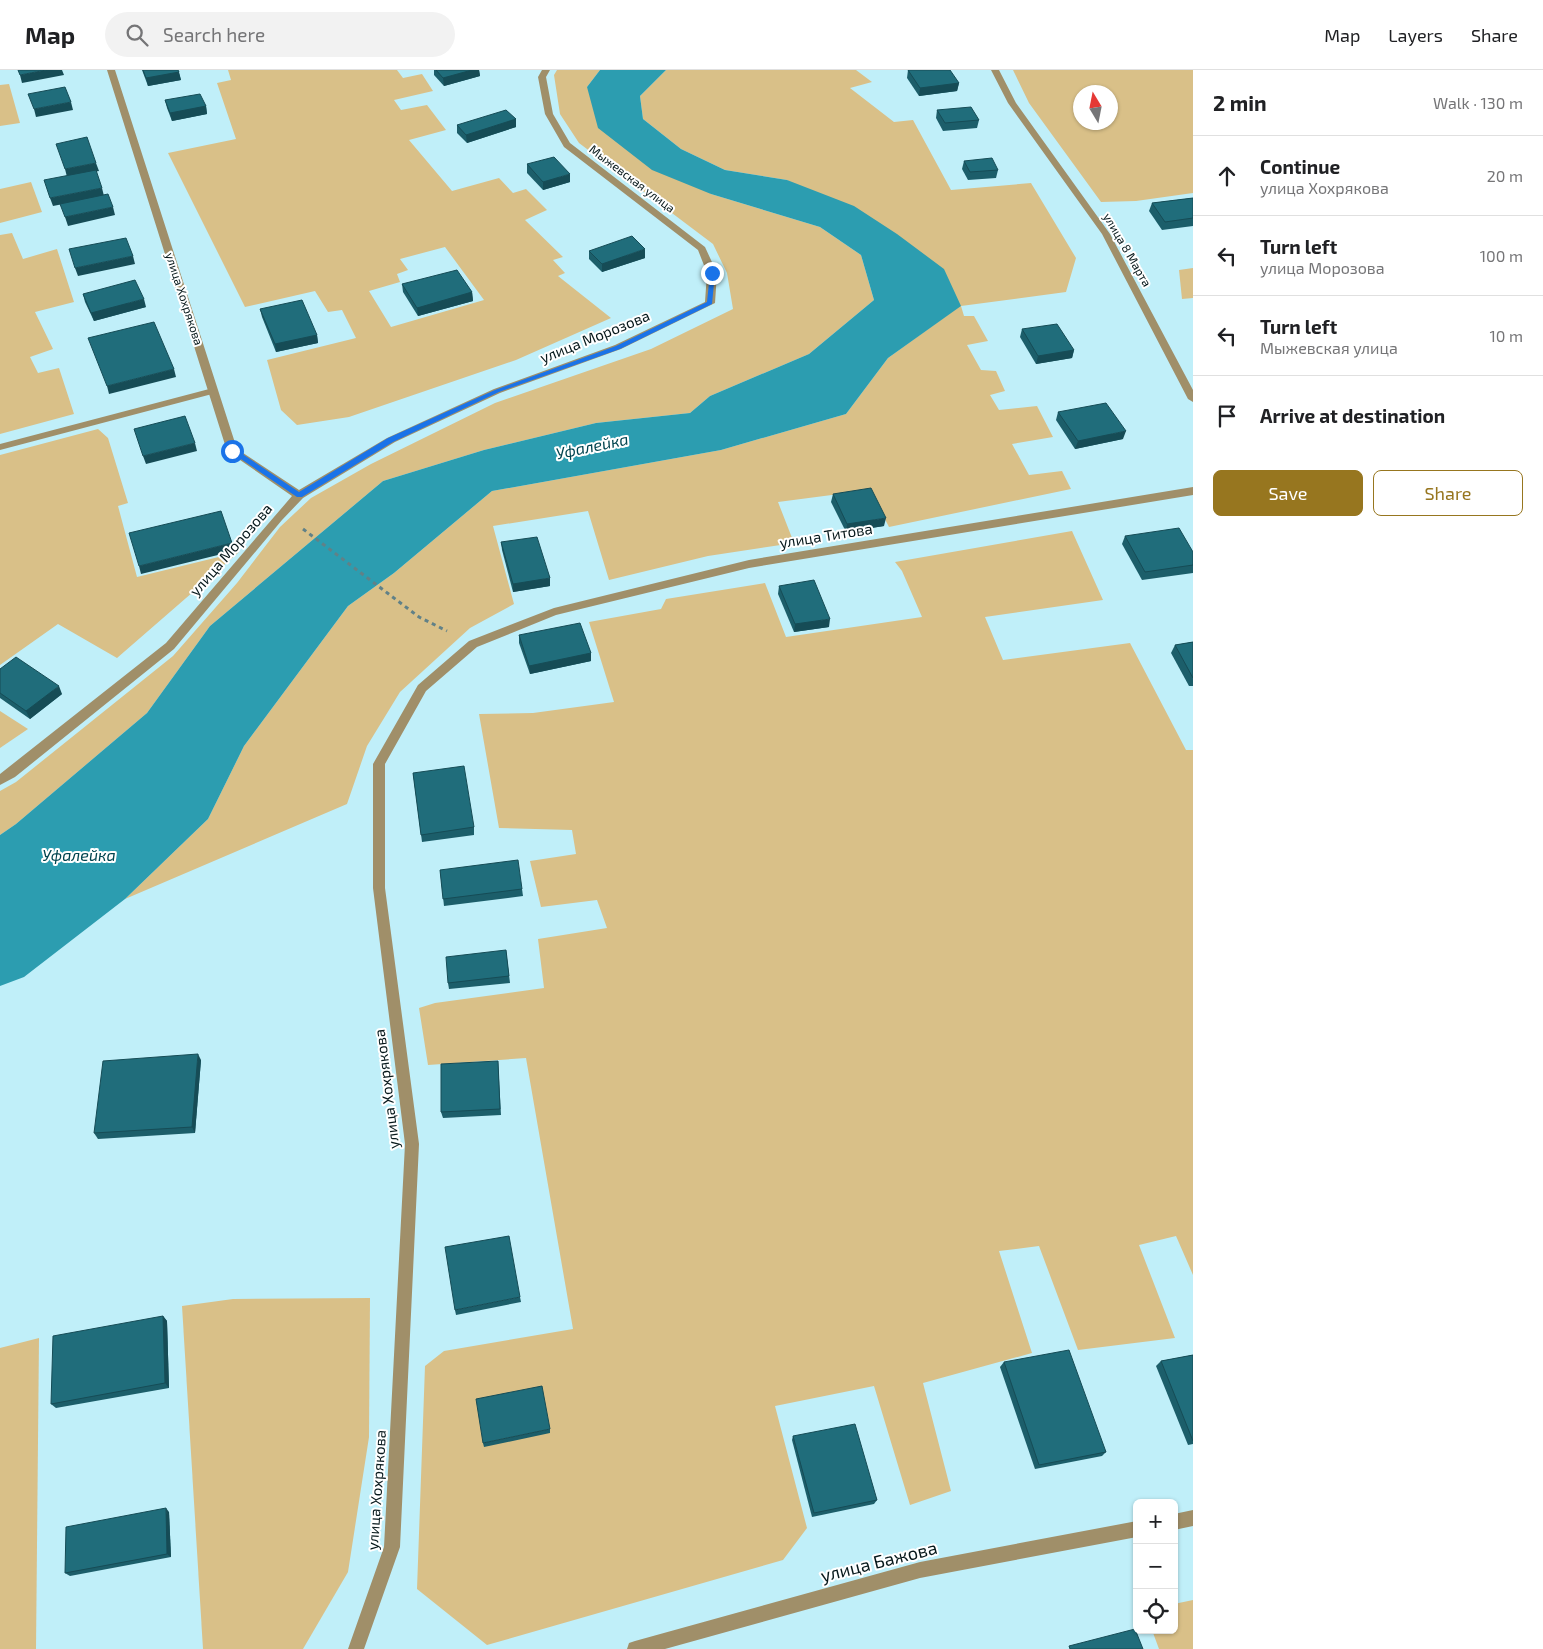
<!DOCTYPE html>
<html lang="en">
<head>
<meta charset="utf-8">
<style>
	body { margin:0; font-family:"Exo 2",sans-serif; background:#f2f2f2; color:#202124 }
	.controls { position:absolute; right:15px; bottom:15px; display:grid; overflow:hidden; border-radius:8px; box-shadow:0 1px 4px #0004 }
	.controls button { width:45px; height:45px; display:grid; place-items:center; padding:0; border:0; border-bottom:1px solid #e0e0e0; background:#fff; color:#202124; font:25px sans-serif }
	.compass { position:absolute; left:1073px; top:15px; width:45px; height:45px; border-radius:50%; background:#fff; box-shadow:0 1px 4px #0004; rotate:350deg }
	.stop { position:absolute; width:15px; height:15px; margin:-11px; border:4px solid #1a73e8; border-radius:50%; background:#fff }
	.stop.end { background:#1a73e8; border-color:#fff; box-shadow:0 1px 5px #0008 }
	.list { margin:0; padding:0; list-style:none }
	h2 { display:flex; justify-content:space-between; align-items:center; height:65px; margin:0; padding:0 20px; font-size:21px }
	h2 small { font-size:16px; font-weight:400; color:#757577 }
	.list li { display:grid; grid-template-columns:32px 1fr auto; gap:15px; align-items:center; box-sizing:border-box; height:80px; padding:0 20px; border-top:1px solid #e0e0e0 }
	.list b { display:block; font-size:19px; white-space:nowrap }
	.list p { margin:0; font-size:16px; white-space:nowrap; color:#757577 }
	.list em { font-size:16px; font-style:normal; color:#757577 }
	.actions { display:flex; gap:10px; padding:15px 20px }
	.actions a { flex:1; padding:11px 0; border:1px solid #97761f; border-radius:8px; text-align:center; font-size:18px; color:#97761f }
	.actions .main { background:#97761f; color:#fff }
	.icon { flex:none; width:28px; height:28px; fill:none; stroke:currentColor; stroke-width:2; stroke-linecap:round; stroke-linejoin:round }
	.map { position:relative; flex:none; width:1193px; height:1579px; overflow:hidden }
	header { display:flex; align-items:center; gap:30px; box-sizing:border-box; height:70px; padding:0 25px; background:#fff; border-bottom:1px solid #e0e0e0 }
	header strong { font-size:24px }
	nav { display:flex; gap:28px; margin-inline-start:auto; font-size:18px }
	.search { width:350px; height:45px; background:#f2f2f2; display:flex; align-items:center; gap:12px; box-sizing:border-box; padding:0 18px; border-radius:28px; color:#757577; font-size:19px }
	main { display:flex }
	aside { flex:1; background:#fff }
	.map>svg:first-child { display:block }
</style>
</head>
<body>
<header>
<strong>Map</strong>
<div class="search"><svg class="icon" aria-label="search" viewBox="0 0 24 24"><circle cx="10" cy="10" r="6"/><path d="M15 15l6 6"/></svg>Search here</div>
<nav><a>Map</a><a>Layers</a><a>Share</a></nav>
</header>
<main>
<div class="map">
<svg width="1193" height="1579" viewBox="0 0 1193 1579">
	<rect width="100%" height="100%" fill="#c0eff9"/>
	<g fill="#d9c088" fill-rule="evenodd">
		<path d="M228,0H397L403,8L422,4L433,21L394,30L401,40L427,35L446,60L409,70L452,121L499,108L513,123L526,119L547,140L525,150L563,187L553,190L565,203L558,206L611,248L516,290L349,347L297,355L281,340L267,290L356,268L342,240L328,242L315,221L245,237L168,83L236,69L217,13L231,10ZM445,177L484,230L391,257L369,221L400,212L397,204L408,200L400,189Z"/>
		<polygon points="557,0 600,0 587,17 711,124 820,157 861,185 874,230 809,284 710,326 690,343 596,353 484,380 383,411 210,556 147,643 16,754 0,765 0,721 16,712 173,586 237,513 280,457 311,428 371,394 495,333 651,279 733,239 727,203 713,174 579,73 560,44 554,5"/>
		<polygon points="666,0 856,0 872,12 850,18 894,52 913,50 951,120 1031,113 1076,188 1066,222 961,236 964,246 974,246 988,271 967,275 981,300 996,301 1005,321 990,325 999,340 1037,336 1053,367 1012,374 1029,405 1062,401 1071,419 889,457 870,420 778,432 794,473 708,486 609,510 588,441 493,456 514,534 470,558 400,622 367,676 347,734 125,829 208,749 244,676 348,536 394,503 492,421 721,380 846,344 888,288 960,236 787,110 725,100 681,79 643,49 640,26"/>
		<path d="M1013,0H1193V123L1136,131L1101,132L1029,33ZM1080,22H1110V52H1080Z"/>
		<polygon points="9,14 20,53 0,56 0,15"/>
		<polygon points="31,112 42,142 0,153 0,119"/>
		<polygon points="12,163 23,189 57,179 74,232 35,242 53,279 30,287 38,303 59,298 74,344 0,364 0,165"/>
		<polygon points="1193,198 1193,228 1182,229 1179,200"/>
		<polygon points="98,359 108,368 128,433 118,436 137,507 239,482 117,588 58,554 0,595 0,385"/>
		<polygon points="1072,461 1103,530 985,547 1003,590 1130,573 1186,680 1193,680 1193,1205 1176,1166 1139,1175 1175,1268 1078,1280 1039,1176 999,1181 1032,1283 923,1313 951,1421 910,1435 874,1316 775,1336 807,1458 783,1490 487,1575 417,1519 425,1296 444,1281 573,1259 526,988 428,995 419,938 435,933 544,918 538,869 607,858 597,830 541,837 530,791 576,784 572,760 499,758 479,644 533,643 614,632 589,552 661,539 666,529 765,513 786,567 922,547 902,501 895,492"/>
		<polygon points="0,641 28,659 0,678"/>
		<polygon points="370,1228 369,1367 348,1502 303,1579 203,1579 182,1236 233,1229"/>
		<polygon points="39,1268 36,1579 0,1579 0,1278"/>
		<polygon points="1193,1530 1193,1579 1159,1579 1152,1560 1174,1560 1174,1534"/>
	</g>
	<polygon fill="#2c9db0" points="600,0 666,0 640,26 643,49 681,79 725,100 787,110 854,136 897,164 944,199 961,236 888,288 846,344 721,380 492,421 394,503 348,536 244,676 208,749 125,829 24,907 0,916 0,765 16,754 147,643 210,556 383,411 484,380 596,353 690,343 710,326 809,284 874,230 861,185 820,157 711,124 652,100 598,58 587,17"/>
	<g fill="none" stroke-linecap="round" stroke-linejoin="round">
		<polyline stroke="#618187" stroke-width="3" stroke-dasharray="4 4" stroke-linecap="butt" points="303,459 419,547 447,561"/>
		<polygon fill="#a08f69" fill-rule="evenodd" points="213,318 216,319 216,323 0,380 0,374"/>
		<g fill="#a08f69" fill-rule="evenodd">
			<polygon points="107,0 115,0 237,379 299,420 387,368 494,319 615,275 705,232 707,203 698,180 564,77 545,44 538,7 542,0 550,0 546,7 553,44 570,73 705,177 717,203 715,233 621,279 500,323 395,372 303,428 282,450 174,579 15,707 0,715 0,704 166,573 292,426 227,381"/>
			<polygon points="991,0 999,0 1016,33 1110,164 1193,320 1193,332 1188,329 1102,164 1008,33"/>
			<polygon points="1193,417 1193,425 749,498 556,545 477,577 426,621 385,694 385,818 419,1074 400,1477 364,1579 348,1579 384,1477 405,1074 373,818 373,694 418,615 469,571 554,538 749,490"/>
			<polygon points="1193,1440 1193,1456 1174,1460 1174,1444"/>
			<polygon points="1137,1451 1137,1467 920,1508 665,1579 627,1579 629,1573 635,1571 920,1492"/>
		</g>
	</g>
	<g fill="#1c5e6a">
		<polygon points="142,0 178,0 181,10 148,16"/>
		<polygon points="434,0 479,0 480,6 444,16 434,5"/>
		<polygon points="908,0 959,13 957,21 919,26 907,8"/>
		<polygon points="165,30 206,36 207,44 172,51 167,38"/>
		<polygon points="937,40 979,50 977,58 943,61 936,48"/>
		<polygon points="516,49 516,57 467,73 457,63 457,55"/>
		<polygon points="964,91 998,100 996,108 968,110 962,99"/>
		<polygon points="527,94 570,112 543,120 527,103"/>
		<polygon points="1193,128 1193,156 1162,160 1149,141 1152,133"/>
		<polygon points="589,181 645,188 602,202 589,189"/>
		<polygon points="402,214 472,222 473,231 418,246 403,222"/>
		<polygon points="83,224 146,237 94,251 85,232"/>
		<polygon points="260,239 317,265 318,273 276,282 262,247"/>
		<polygon points="1022,259 1074,280 1072,288 1036,294 1020,267"/>
		<polygon points="1058,342 1123,369 1075,379 1056,350"/>
		<polygon points="833,424 884,456 846,462 831,432"/>
		<polygon points="1125,466 1193,482 1193,503 1142,510 1122,474"/>
		<polygon points="501,472 550,516 513,522 502,480"/>
		<polygon points="779,516 829,557 794,562 778,524"/>
		<polygon points="519,565 591,583 591,591 530,604 519,573"/>
		<polygon points="1193,572 1193,616 1189,616 1171,583 1175,575"/>
		<polygon points="0,599 62,624 30,649 0,628"/>
		<polygon points="413,703 474,757 474,765 422,772"/>
		<polygon points="440,800 522,819 523,826 444,836"/>
		<polygon points="506,880 510,913 449,919 448,913"/>
		<polygon points="201,990 195,1063 98,1069 94,1063"/>
		<polygon points="498,991 501,1045 443,1048 441,1042"/>
		<polygon points="520,1227 521,1232 456,1245 455,1240"/>
		<polygon points="163,1246 167,1251 169,1318 56,1338 51,1334"/>
		<polygon points="1193,1285 1193,1374 1188,1375 1156,1296 1161,1291"/>
		<polygon points="1004,1292 1106,1382 1102,1386 1035,1399 1000,1297"/>
		<polygon points="550,1359 550,1363 484,1377 483,1373"/>
		<polygon points="793,1366 877,1430 874,1434 812,1447 792,1370"/>
		<polygon points="169,1442 171,1487 70,1506 65,1503"/>
	</g>
	<g fill="#164c56">
		<polygon points="46,0 62,0 64,5 22,13 20,5"/>
		<polygon points="472,0 479,0 480,6 444,16 443,8"/>
		<polygon points="179,2 181,10 148,16 146,8"/>
		<polygon points="959,13 957,21 919,26 920,18"/>
		<polygon points="71,32 73,40 36,47 34,39"/>
		<polygon points="206,36 207,44 172,51 170,43"/>
		<polygon points="516,49 516,57 467,73 466,65"/>
		<polygon points="96,93 99,101 67,107 65,99"/>
		<polygon points="570,104 570,112 543,120 543,112"/>
		<polygon points="102,118 104,126 53,136 50,128"/>
		<polygon points="113,137 115,145 68,156 65,147"/>
		<polygon points="645,179 645,188 602,202 602,194"/>
		<polygon points="133,186 135,194 78,206 75,198"/>
		<polygon points="472,222 473,231 418,246 417,238"/>
		<polygon points="144,229 146,237 94,251 91,243"/>
		<polygon points="317,265 318,273 276,282 275,274"/>
		<polygon points="1074,280 1072,288 1036,294 1038,286"/>
		<polygon points="174,299 176,307 109,324 107,316"/>
		<polygon points="1126,361 1123,369 1075,379 1078,371"/>
		<polygon points="195,373 197,381 146,394 143,386"/>
		<polygon points="886,448 884,456 846,462 847,454"/>
		<polygon points="232,473 234,481 141,504 139,496"/>
		<polygon points="550,508 550,516 513,522 513,514"/>
		<polygon points="830,549 829,557 794,562 795,554"/>
		<polygon points="591,583 591,591 530,604 529,596"/>
		<polygon points="59,616 62,624 30,649 26,641"/>
		<polygon points="198,984 201,990 195,1063 192,1057"/>
		<polygon points="163,1246 167,1251 169,1318 165,1313"/>
		<polygon points="166,1438 169,1442 171,1487 167,1484"/>
	</g>
	<g fill="#206d7b" stroke="#164c56">
		<polygon points="18,0 46,0 20,5"/>
		<polygon points="143,0 178,0 179,2 146,8"/>
		<polygon points="436,0 472,0 443,8"/>
		<polygon points="908,0 950,0 959,13 920,18"/>
		<polygon points="65,17 71,32 34,39 28,24"/>
		<polygon points="200,24 206,36 170,43 165,30"/>
		<polygon points="971,37 979,50 945,53 937,40"/>
		<polygon points="506,40 516,49 466,65 457,55"/>
		<polygon points="87,67 96,93 65,99 56,74"/>
		<polygon points="554,87 570,104 543,112 527,94"/>
		<polygon points="992,88 998,100 970,102 964,91"/>
		<polygon points="96,100 102,118 50,128 44,110"/>
		<polygon points="108,124 113,137 65,147 60,134"/>
		<polygon points="1193,128 1193,148 1165,152 1152,133"/>
		<polygon points="632,166 645,179 602,194 589,181"/>
		<polygon points="126,168 133,186 75,198 69,179"/>
		<polygon points="457,200 472,222 417,238 402,214"/>
		<polygon points="135,210 144,229 91,243 83,224"/>
		<polygon points="302,230 317,265 275,274 260,239"/>
		<polygon points="154,252 174,299 107,316 88,268"/>
		<polygon points="1057,254 1074,280 1038,286 1022,259"/>
		<polygon points="1106,333 1126,361 1078,371 1058,342"/>
		<polygon points="185,346 195,373 143,386 134,359"/>
		<polygon points="871,418 886,448 847,454 833,424"/>
		<polygon points="221,441 232,473 139,496 129,463"/>
		<polygon points="1179,458 1193,482 1193,495 1145,502 1125,466"/>
		<polygon points="537,467 550,508 513,514 501,472"/>
		<polygon points="814,510 830,549 795,554 779,516"/>
		<polygon points="580,553 591,583 529,596 519,565"/>
		<polygon points="1193,572 1193,608 1175,575"/>
		<polygon points="16,587 59,616 26,641 0,623 0,599"/>
		<polygon points="464,696 474,757 421,765 413,703"/>
		<polygon points="518,790 522,819 443,829 440,800"/>
		<polygon points="506,880 509,906 448,913 446,887"/>
		<polygon points="198,984 192,1057 94,1063 103,991"/>
		<polygon points="498,991 500,1039 441,1042 441,994"/>
		<polygon points="509,1166 520,1227 455,1240 445,1177"/>
		<polygon points="163,1246 165,1313 51,1334 53,1266"/>
		<polygon points="1069,1280 1106,1382 1039,1395 1004,1292"/>
		<polygon points="1193,1285 1193,1371 1161,1291"/>
		<polygon points="542,1316 550,1359 483,1373 476,1329"/>
		<polygon points="855,1354 877,1430 814,1443 793,1366"/>
		<polygon points="166,1438 167,1484 65,1503 66,1457"/>
		<polygon points="1135,1559 1143,1579 1070,1579 1069,1576"/>
	</g>
	<polygon fill="#1a73e8" points="712,201 715,203 712,234 620,279 499,322 393,372 302,427 297,427 229,381 235,379 299,422 388,368 495,320 616,276 707,232 710,203"/>
	<g text-anchor="middle" stroke-width="4" stroke-linejoin="round" paint-order="stroke">
		<g font-size="12" fill="#06181b" stroke="#fff">
			<text transform="translate(632 109) rotate(37)" y="4">Мыжевская улица</text>
			<text transform="translate(1127 180) rotate(60)" y="4">улица 8 Марта</text>
			<text transform="translate(184 229) rotate(72)" y="4">улица Хохрякова</text>
		</g>
		<g font-size="15" fill="#06181b" stroke="#fff">
			<text transform="translate(595 267) rotate(-22)" y="5">улица Морозова</text>
			<text transform="translate(826 466) rotate(-9)" y="5">улица Титова</text>
			<text transform="translate(231 480) rotate(-49)" y="5">улица Морозова</text>
			<text transform="translate(387 1019) rotate(-97)" y="5">улица Хохрякова</text>
			<text transform="translate(377 1420) rotate(-86)" y="5">улица Хохрякова</text>
		</g>
		<g font-size="16" font-style="italic" fill="#00444f" stroke="#fff">
			<text transform="translate(592 376) rotate(-12)" y="6">Уфалейка</text>
			<text x="79" y="791">Уфалейка</text>
		</g>
		<g font-size="18" fill="#06181b" stroke="#fff">
			<text transform="translate(879 1492) rotate(-14)" y="6">улица Бажова</text>
		</g>
	</g>
</svg>
<div class="controls">
<button>+</button>
<button>−</button>
<button><svg class="icon" aria-label="locate" viewBox="0 0 24 24"><circle cx="12" cy="12" r="6"/><path d="M12 2v4M12 18v4M2 12h4M18 12h4"/></svg></button>
</div>
<svg class="compass" viewBox="-18 -18 36 36"><path d="M0-13l5 13h-10z" fill="#e53935"/><path d="M0 13l5-13h-10z" fill="#757577"/></svg>
<div class="stop" style="left:232px;top:381px"></div>
<div class="stop end" style="left:712px;top:203px"></div>
</div>
<aside>
<h2>2 min<small>Walk · 130 m</small></h2>
<ul class="list">
<li><svg class="icon" aria-label="ahead" viewBox="0 0 24 24"><path d="M12 20V5M6 11l6-6 6 6"/></svg><div><b>Continue</b><p>улица Хохрякова</p></div><em>20 m</em></li>
<li><svg class="icon" aria-label="left" viewBox="0 0 24 24"><path d="M17 20v-9H6M10 6l-5 5 5 5"/></svg><div><b>Turn left</b><p>улица Морозова</p></div><em>100 m</em></li>
<li><svg class="icon" aria-label="left" viewBox="0 0 24 24"><path d="M17 20v-9H6M10 6l-5 5 5 5"/></svg><div><b>Turn left</b><p>Мыжевская улица</p></div><em>10 m</em></li>
<li><svg class="icon" aria-label="arrive" viewBox="0 0 24 24"><path d="M6 21V4h12l-3 4 3 4H6"/></svg><div><b>Arrive at destination</b></div></li>
</ul>
<div class="actions"><a class="main">Save</a><a>Share</a></div>
</aside>
</main>
</body>
</html>
